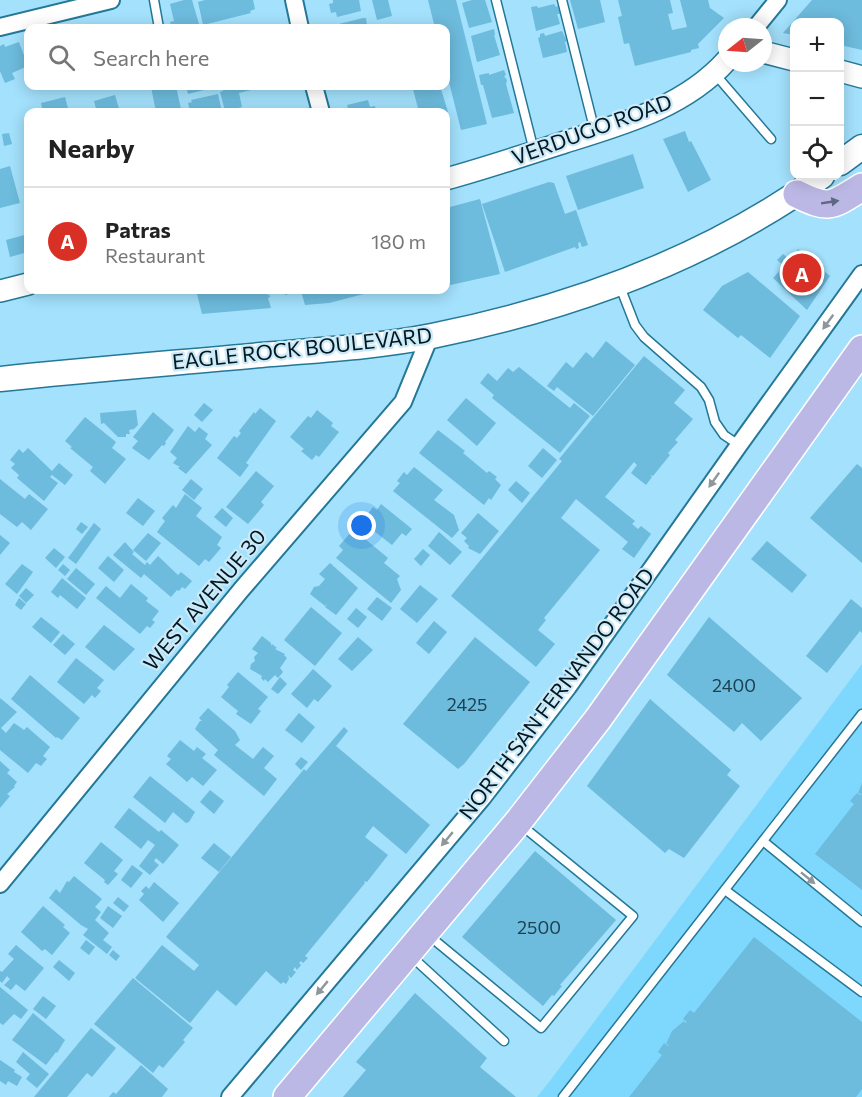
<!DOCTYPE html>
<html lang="en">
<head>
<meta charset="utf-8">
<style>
	body { margin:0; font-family:Commissioner,sans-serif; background:#f2f2f2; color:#222 }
	.controls { position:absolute; right:18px; top:18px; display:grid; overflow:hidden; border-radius:12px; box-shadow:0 3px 15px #0003 }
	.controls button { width:54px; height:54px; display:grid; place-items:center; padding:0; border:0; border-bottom:2px solid #e0e0e0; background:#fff; color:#222; font:30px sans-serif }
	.compass { position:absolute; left:718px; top:18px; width:54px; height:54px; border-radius:50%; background:#fff; box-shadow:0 3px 15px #0003; rotate:253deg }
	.you { position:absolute; left:362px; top:526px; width:21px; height:21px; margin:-15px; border:4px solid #fff; border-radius:50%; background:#1a73e8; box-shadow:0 0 0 9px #1a73e833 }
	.badge { display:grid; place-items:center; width:39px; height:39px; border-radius:50%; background:#d93025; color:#fff; font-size:20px; font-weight:700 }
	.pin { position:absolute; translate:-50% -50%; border:3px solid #fff; box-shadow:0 2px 6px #0006 }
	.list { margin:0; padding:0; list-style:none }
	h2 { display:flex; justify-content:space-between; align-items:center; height:78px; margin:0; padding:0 24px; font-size:26px }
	h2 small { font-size:20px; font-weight:400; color:#767676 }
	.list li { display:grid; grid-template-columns:39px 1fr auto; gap:18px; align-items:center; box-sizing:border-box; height:108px; padding:0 24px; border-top:2px solid #e0e0e0 }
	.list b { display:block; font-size:22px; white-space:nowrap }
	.list p { margin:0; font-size:20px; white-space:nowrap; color:#767676 }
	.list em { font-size:20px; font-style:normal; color:#767676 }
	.icon { flex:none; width:33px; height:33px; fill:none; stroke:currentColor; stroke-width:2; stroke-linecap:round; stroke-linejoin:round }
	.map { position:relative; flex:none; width:862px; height:1097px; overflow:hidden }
	.search { position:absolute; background:#fff; box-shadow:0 3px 15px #0003; left:24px; top:24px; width:426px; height:66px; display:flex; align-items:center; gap:15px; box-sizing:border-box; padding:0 21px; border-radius:12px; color:#767676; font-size:22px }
	.panel { position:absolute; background:#fff; box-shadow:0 3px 15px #0003; left:24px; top:108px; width:426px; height:186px; border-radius:12px }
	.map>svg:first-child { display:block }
</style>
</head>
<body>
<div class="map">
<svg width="862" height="1097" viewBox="0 0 862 1097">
	<rect width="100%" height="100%" fill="#a3e1fc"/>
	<polygon fill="#7ed8fe" points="862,664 862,1097 537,1097 549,1082"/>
	<g fill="#6dbbdd">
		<polygon points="184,0 192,0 199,24 181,28 172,28 170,22 174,21 170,4"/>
		<polygon points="205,0 253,0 255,9 250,11 251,13 203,25 198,2"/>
		<polygon points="333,0 359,0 361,11 337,17 336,12 331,13 329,4 333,3"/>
		<polygon points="372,0 388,0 392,16 377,20"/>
		<polygon points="428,0 456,0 487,124 461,130 446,70 446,28 435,28"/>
		<polygon points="472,0 485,0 492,22 469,28 462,3"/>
		<polygon points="570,0 600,0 605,22 578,29"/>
		<polygon points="618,0 670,0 673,13 668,14 672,30 687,27 680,0 708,0 710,8 724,18 698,44 699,48 691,50 691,52 635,66 629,43 624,44 618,17 622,16"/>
		<polygon points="812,0 862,0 862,50 840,45 840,22 794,22 794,35 783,33"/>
		<polygon points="554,4 556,7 558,6 560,14 557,14 560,24 536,31 531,7 537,6 538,8"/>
		<polygon points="363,18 366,18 367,25 369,25 370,28 340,28 339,24"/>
		<polygon points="494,29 495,35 494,35 500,55 477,62 471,36"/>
		<polygon points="562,31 567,41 565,42 567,52 543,58 538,38 540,37 540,34 544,33 545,36"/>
		<polygon points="19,42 28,66 12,73 15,79 5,83 0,71 0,46 4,44 5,47"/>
		<polygon points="504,70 506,75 504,76 507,80 506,84 514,113 492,118 483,85 481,85 479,75 489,73 489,75"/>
		<polygon points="157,86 176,86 181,109 156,112 151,87"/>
		<polygon points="186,86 211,86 212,88 188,94"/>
		<polygon points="222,86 267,86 239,93 242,107 228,111 225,111 220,92 223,91"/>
		<polygon points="418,86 423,86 424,89 426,89 425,86 438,86 439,90 441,89 448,112 419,112 413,89 419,87"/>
		<polygon points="218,94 222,112 190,112 188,103 192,102 191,100"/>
		<polygon points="115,95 120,112 97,112 94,101"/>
		<polygon points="65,97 69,112 43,112 41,103"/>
		<polygon points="368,100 370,107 375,106 376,112 349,112 347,105"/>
		<polygon points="685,131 689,142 691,141 711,180 688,192 663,139"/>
		<polygon points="9,133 12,144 4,146 2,134"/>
		<polygon points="633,154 644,188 578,210 566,176"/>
		<polygon points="10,166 20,203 0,208 0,169"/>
		<polygon points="549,182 554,183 565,214 576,210 588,245 582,247 580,242 578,243 579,248 576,249 575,247 505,272 482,204"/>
		<polygon points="480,199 500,274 446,286 446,208"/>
		<polygon points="28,234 28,252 10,257 6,240"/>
		<polygon points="798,249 830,276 807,310 773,278 784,266 777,260 783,254 790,260"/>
		<polygon points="748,272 800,316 770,358 741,335 738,338 703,310 722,286"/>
		<polygon points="196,290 228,290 229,293 243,290 266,290 267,295 269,294 270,297 268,298 271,308 202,314"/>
		<polygon points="284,290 379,290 329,303 305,305 301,291 285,295"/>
		<polygon points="606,341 635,365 593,416 557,387 554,391 547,386 566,362 573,368 586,352 593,358"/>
		<polygon points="644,356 685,390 674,403 693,419 675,440 678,442 668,453 670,455 653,476 650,475 652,477 646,485 631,473 637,465 634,462 605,497 635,521 632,524 638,529 641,526 651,534 634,558 622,549 628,542 576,499 561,518 600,550 544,618 546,620 538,630 555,644 536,667 451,596 562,461 559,459"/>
		<polygon points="519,367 570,408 574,403 590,416 560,453 492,398 494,395 480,383 488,373 497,381 508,368 513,372"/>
		<polygon points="466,398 496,423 477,446 447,420"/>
		<polygon points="204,403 213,410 202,422 194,415"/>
		<polygon points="260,408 276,421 246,463 249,465 240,477 217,458 234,436 237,438 241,433 239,431 254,412 255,414"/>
		<polygon points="136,410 138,425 134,429 129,430 130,434 126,434 126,437 118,437 104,423 101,424 100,413"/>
		<polygon points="317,410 333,423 331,426 339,432 319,457 316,455 312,460 301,451 304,449 290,437 308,416 311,418"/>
		<polygon points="153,412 174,430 165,442 166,443 164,446 162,445 149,460 132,448 138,441 133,437"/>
		<polygon points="85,417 116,442 112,448 126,459 105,484 90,471 93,467 70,448 72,447 65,441"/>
		<polygon points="188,426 195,432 199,427 208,434 205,439 212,445 186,474 178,468 180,466 178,466 173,463 177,458 170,452"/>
		<polygon points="438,430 465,451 463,453 487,473 489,471 497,477 495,479 501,485 491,500 489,498 484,505 419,453"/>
		<polygon points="28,448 52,471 59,463 73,475 65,485 52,475 50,477 58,483 44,501 17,478 19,475 11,468 15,464 10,460 19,449 23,453"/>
		<polygon points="543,448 557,460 542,478 528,466"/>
		<polygon points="857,464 862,468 862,563 810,518"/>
		<polygon points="414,467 443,490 434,500 454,515 459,530 452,538 393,491 400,483 397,481 404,472 407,475"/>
		<polygon points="256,471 274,486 261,502 264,505 248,524 226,507"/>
		<polygon points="0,479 25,499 29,494 48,509 31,530 22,522 17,527 0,514"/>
		<polygon points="191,479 203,489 194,500 182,490"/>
		<polygon points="516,481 530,493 522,503 508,490"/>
		<polygon points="185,494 202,508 196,516 222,537 217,545 221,548 209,562 205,559 199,566 157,532 165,521 162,518 173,505 176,508"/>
		<polygon points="138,498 155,511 143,526 126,513"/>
		<polygon points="381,504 412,529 406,536 402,533 392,545 365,524 370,518 367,515 373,507 377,510"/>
		<polygon points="222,508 233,518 226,527 214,517"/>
		<polygon points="478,513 499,531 480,554 468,548 469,546 464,541 467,538 461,533"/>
		<polygon points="81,522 88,527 82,534 76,529"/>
		<polygon points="94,523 101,529 76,564 68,558"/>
		<polygon points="352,531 356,535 358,533 388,558 384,563 400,576 397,579 401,590 391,603 336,558 343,550 339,546"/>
		<polygon points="439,532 462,552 450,565 428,546"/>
		<polygon points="148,533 161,543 146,561 133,550"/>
		<polygon points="0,535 10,543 0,555"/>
		<polygon points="767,541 807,575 792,593 751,559"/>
		<polygon points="125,542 134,552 132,554 145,565 147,562 150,565 158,556 178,575 181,572 192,581 185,589 182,587 179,591 177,590 171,597 144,574 141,578 113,555"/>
		<polygon points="54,548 65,557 56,568 45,558"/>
		<polygon points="423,549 430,555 421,566 414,559"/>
		<polygon points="108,556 124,570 114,582 98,568"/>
		<polygon points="330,563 358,588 336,615 325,607 328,603 325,606 310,594 314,587 319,586 325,579 319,574"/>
		<polygon points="22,564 33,572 17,594 5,584"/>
		<polygon points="63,564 70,570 65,576 58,570"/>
		<polygon points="76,568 95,584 86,595 67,579"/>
		<polygon points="62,578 86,598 77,609 60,595 58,598 51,592"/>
		<polygon points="131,584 148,598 146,601 159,611 152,620 155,622 150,628 147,626 140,634 96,598 106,586 120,598"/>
		<polygon points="420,585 438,599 417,623 400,609"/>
		<polygon points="26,588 34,595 26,603 19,596"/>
		<polygon points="377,597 392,608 382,621 367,609"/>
		<polygon points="19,598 26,604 21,610 15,605"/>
		<polygon points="851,599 862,608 862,633 860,631 827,673 806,656"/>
		<polygon points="311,607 342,633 315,666 284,640"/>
		<polygon points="356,608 367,617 358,628 347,619"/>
		<polygon points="41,617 60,632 51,643 32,627"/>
		<polygon points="709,617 802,698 761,741 742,723 734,732 667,675"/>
		<polygon points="434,621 447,632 429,654 416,643"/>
		<polygon points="104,625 135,649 114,671 85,647"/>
		<polygon points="63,634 75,644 65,655 53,645"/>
		<polygon points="262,636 271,643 271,646 272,644 277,648 275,649 285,654 284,655 287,658 280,668 283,672 278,678 275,675 268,682 265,679 264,681 261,678 262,676 250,669 251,664 255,661 254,657 258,653 252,649"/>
		<polygon points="358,637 373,650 352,671 338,659"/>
		<polygon points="475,637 530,682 464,764 458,769 403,724"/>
		<polygon points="76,658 104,680 97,688 101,691 95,698 92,695 84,704 57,682"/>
		<polygon points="313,669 332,686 318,702 314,699 307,708 291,694"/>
		<polygon points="238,672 268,697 258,709 261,711 251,724 236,714 238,711 221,697 229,687 227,685"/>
		<polygon points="30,675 80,718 62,740 57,737 56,738 11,699"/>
		<polygon points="280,677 287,684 278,694 271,689"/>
		<polygon points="0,698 17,712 1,728 6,733 14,723 24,730 27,727 50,747 43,756 47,759 41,766 36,763 28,773 0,750"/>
		<polygon points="650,699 731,770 727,775 740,786 684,858 669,849 665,853 587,786"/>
		<polygon points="208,708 235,731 240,740 235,745 253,759 263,747 274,756 264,768 277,779 264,796 214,755 218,750 195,729 200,721 202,721 199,718"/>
		<polygon points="299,713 315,727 302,743 285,730"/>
		<polygon points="344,727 348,731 336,746 430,825 406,854 373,826 365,837 388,855 367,882 364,881 365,883 305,956 308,958 303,963 301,961 299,963 301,965 297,970 295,967 293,970 296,972 291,978 288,975 289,979 286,984 283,982 281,984 266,971 236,1006 217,990 190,1023 135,978 162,945 194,971 199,965 166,937 304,769 306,771"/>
		<polygon points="180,740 194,751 197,747 206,754 202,758 217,770 203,786 192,777 187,782 166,764 171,759 167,756"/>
		<polygon points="301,757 308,762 301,770 295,764"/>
		<polygon points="0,761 10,770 7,773 17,782 14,786 15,787 7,794 10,796 0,808"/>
		<polygon points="150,776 195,812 189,822 186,823 173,812 165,823 133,797"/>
		<polygon points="862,783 862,890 815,854 854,804 850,801 857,793 860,795 862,794 858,793"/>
		<polygon points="210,790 224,801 214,814 200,802"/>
		<polygon points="129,808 159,832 161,830 179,845 163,864 156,858 154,861 159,865 150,875 139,866 155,845 148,840 141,849 114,827"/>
		<polygon points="101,842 123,860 114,871 118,874 108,885 104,882 105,880 84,863"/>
		<polygon points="214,843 231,857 219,872 201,858"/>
		<polygon points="535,851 616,920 560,985 562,986 554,996 552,995 543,1006 462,937"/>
		<polygon points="132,865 143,873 131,888 121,880"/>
		<polygon points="74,876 102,899 95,907 101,912 95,920 109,933 103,940 112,947 107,954 83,935 93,923 88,929 81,925 49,898 56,889 60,893 67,881 69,882"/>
		<polygon points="154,882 179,903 163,922 139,900 144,894 141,891 146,886 149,889"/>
		<polygon points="118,897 129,906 124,912 113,903"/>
		<polygon points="43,906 65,925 63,927 70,933 52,955 45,949 42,951 21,932"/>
		<polygon points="108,906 122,916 113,928 100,918"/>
		<polygon points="754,937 862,1022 862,1089 856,1097 629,1097 662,1055 658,1052 664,1043 668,1046 669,1045 666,1044 672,1031 684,1021 685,1023 687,1022 683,1019 690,1010 694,1013"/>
		<polygon points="86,940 95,947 89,955 80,948"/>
		<polygon points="16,945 44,968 25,991 16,984 11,990 4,985 10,979 7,976 2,983 0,981 0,971 2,972 14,959 8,954"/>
		<polygon points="113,950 120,956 116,961 109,955"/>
		<polygon points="59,960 75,973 69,981 53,967"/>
		<polygon points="133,978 193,1028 183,1040 185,1042 163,1068 159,1065 153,1073 94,1024"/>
		<polygon points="0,987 28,1010 21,1019 14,1014 3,1025 0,1023"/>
		<polygon points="415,993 487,1058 480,1067 516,1097 343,1097 366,1070 356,1062"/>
		<polygon points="43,996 56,1006 46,1019 33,1009"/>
		<polygon points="33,1013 65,1040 57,1053 56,1052 46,1065 12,1040"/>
		<polygon points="91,1028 116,1048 92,1077 87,1073 67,1097 34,1097"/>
		<polygon points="23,1052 49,1074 37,1088 26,1079 30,1074 16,1062"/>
		<polygon points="0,1060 15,1070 14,1072 22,1077 17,1086 8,1081 6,1085 0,1081"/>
		<polygon points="141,1065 168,1089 162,1097 109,1097 113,1092 116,1094"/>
	</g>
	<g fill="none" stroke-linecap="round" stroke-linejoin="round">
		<g stroke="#247897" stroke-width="11">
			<g id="service">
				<polyline points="154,0 159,28"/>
				<polyline points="496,0 534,151"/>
				<polyline points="562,0 595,132"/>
				<polyline points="715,74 771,139"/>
				<polyline points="619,284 635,325 644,337 701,387 709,400 715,422 724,435 739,445"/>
				<polyline points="763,841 862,922"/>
				<polyline points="725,890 862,992"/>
				<polyline points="427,934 541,1028 633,916 521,825"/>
				<polyline points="411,956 504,1041"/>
				<polyline points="563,1097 862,714"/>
			</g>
		</g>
		<g stroke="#247897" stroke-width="20">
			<g id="minor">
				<polyline points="294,0 300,28"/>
				<polyline points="0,27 111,0"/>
				<polyline points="756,27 778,0"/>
				<polyline points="314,86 321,112"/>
				<polyline points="0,884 241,590 403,402 430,336"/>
				<polyline points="230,1097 483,797 568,687 739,445 862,274"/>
			</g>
		</g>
		<g stroke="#247897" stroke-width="24">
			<g id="tertiary">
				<polyline points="763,52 794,60"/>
				<polyline points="840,71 862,77"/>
				<path d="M446,179C486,168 525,155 565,142C623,124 685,107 727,60"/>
				<polyline points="0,291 28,284"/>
			</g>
		</g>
		<g stroke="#247897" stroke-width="27">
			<g id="secondary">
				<polyline points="840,163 862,147"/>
				<path d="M0,379C87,370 174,363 261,355C318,350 376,347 432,336C571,308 707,259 822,176"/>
			</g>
		</g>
		<g stroke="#fff" stroke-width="30">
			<g id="primary">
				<path d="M797,194C829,210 832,206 862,187"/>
				<polyline points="287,1097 518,822 598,719 862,349"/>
			</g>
		</g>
		<use href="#service" stroke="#fff" stroke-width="8"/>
		<use href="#minor" stroke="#fff" stroke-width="16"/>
		<use href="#tertiary" stroke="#fff" stroke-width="21"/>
		<use href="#secondary" stroke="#fff" stroke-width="24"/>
		<use href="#primary" stroke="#bcb8e5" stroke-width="27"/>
	</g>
	<defs><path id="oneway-solid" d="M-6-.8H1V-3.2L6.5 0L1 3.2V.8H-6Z" transform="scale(1.5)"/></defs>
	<use fill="#5e6884" href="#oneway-solid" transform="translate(830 202) rotate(-9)"/>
	<g fill="#8d979c">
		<use href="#oneway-solid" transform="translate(828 322) rotate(126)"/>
		<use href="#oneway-solid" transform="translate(714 480) rotate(125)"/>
		<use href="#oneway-solid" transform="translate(447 839) rotate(130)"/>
		<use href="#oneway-solid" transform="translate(808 878) rotate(39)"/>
		<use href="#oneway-solid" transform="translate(322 988) rotate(130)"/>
	</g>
	<g text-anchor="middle" stroke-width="4.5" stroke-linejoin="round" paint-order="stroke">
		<g font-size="18" fill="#1c4151">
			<text x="734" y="692">2400</text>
			<text x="467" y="711">2425</text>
			<text x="539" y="934">2500</text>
		</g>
		<g font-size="21" fill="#011822" stroke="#cbe9f7">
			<text transform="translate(592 130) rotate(-20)" y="7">VERDUGO ROAD</text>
			<text transform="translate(302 349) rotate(-6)" y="7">EAGLE ROCK BOULEVARD</text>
			<text transform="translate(205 600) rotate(-50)" y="7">WEST AVENUE 30</text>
			<text transform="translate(557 694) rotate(-53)" y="7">NORTH SAN FERNANDO ROAD</text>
		</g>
	</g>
</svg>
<div class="controls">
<button>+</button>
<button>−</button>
<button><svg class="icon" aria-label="locate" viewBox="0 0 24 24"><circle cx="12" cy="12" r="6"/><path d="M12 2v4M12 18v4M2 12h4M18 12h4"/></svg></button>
</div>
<svg class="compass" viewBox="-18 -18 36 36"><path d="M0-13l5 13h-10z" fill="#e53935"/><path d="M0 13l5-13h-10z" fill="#767676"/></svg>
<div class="you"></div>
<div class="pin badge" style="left:802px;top:273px">A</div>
<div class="search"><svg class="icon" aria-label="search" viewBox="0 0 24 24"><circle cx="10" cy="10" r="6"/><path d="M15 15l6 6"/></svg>Search here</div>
<section class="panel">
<h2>Nearby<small></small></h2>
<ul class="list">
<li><span class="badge">A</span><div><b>Patras</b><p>Restaurant</p></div><em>180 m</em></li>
</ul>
</section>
</div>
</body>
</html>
